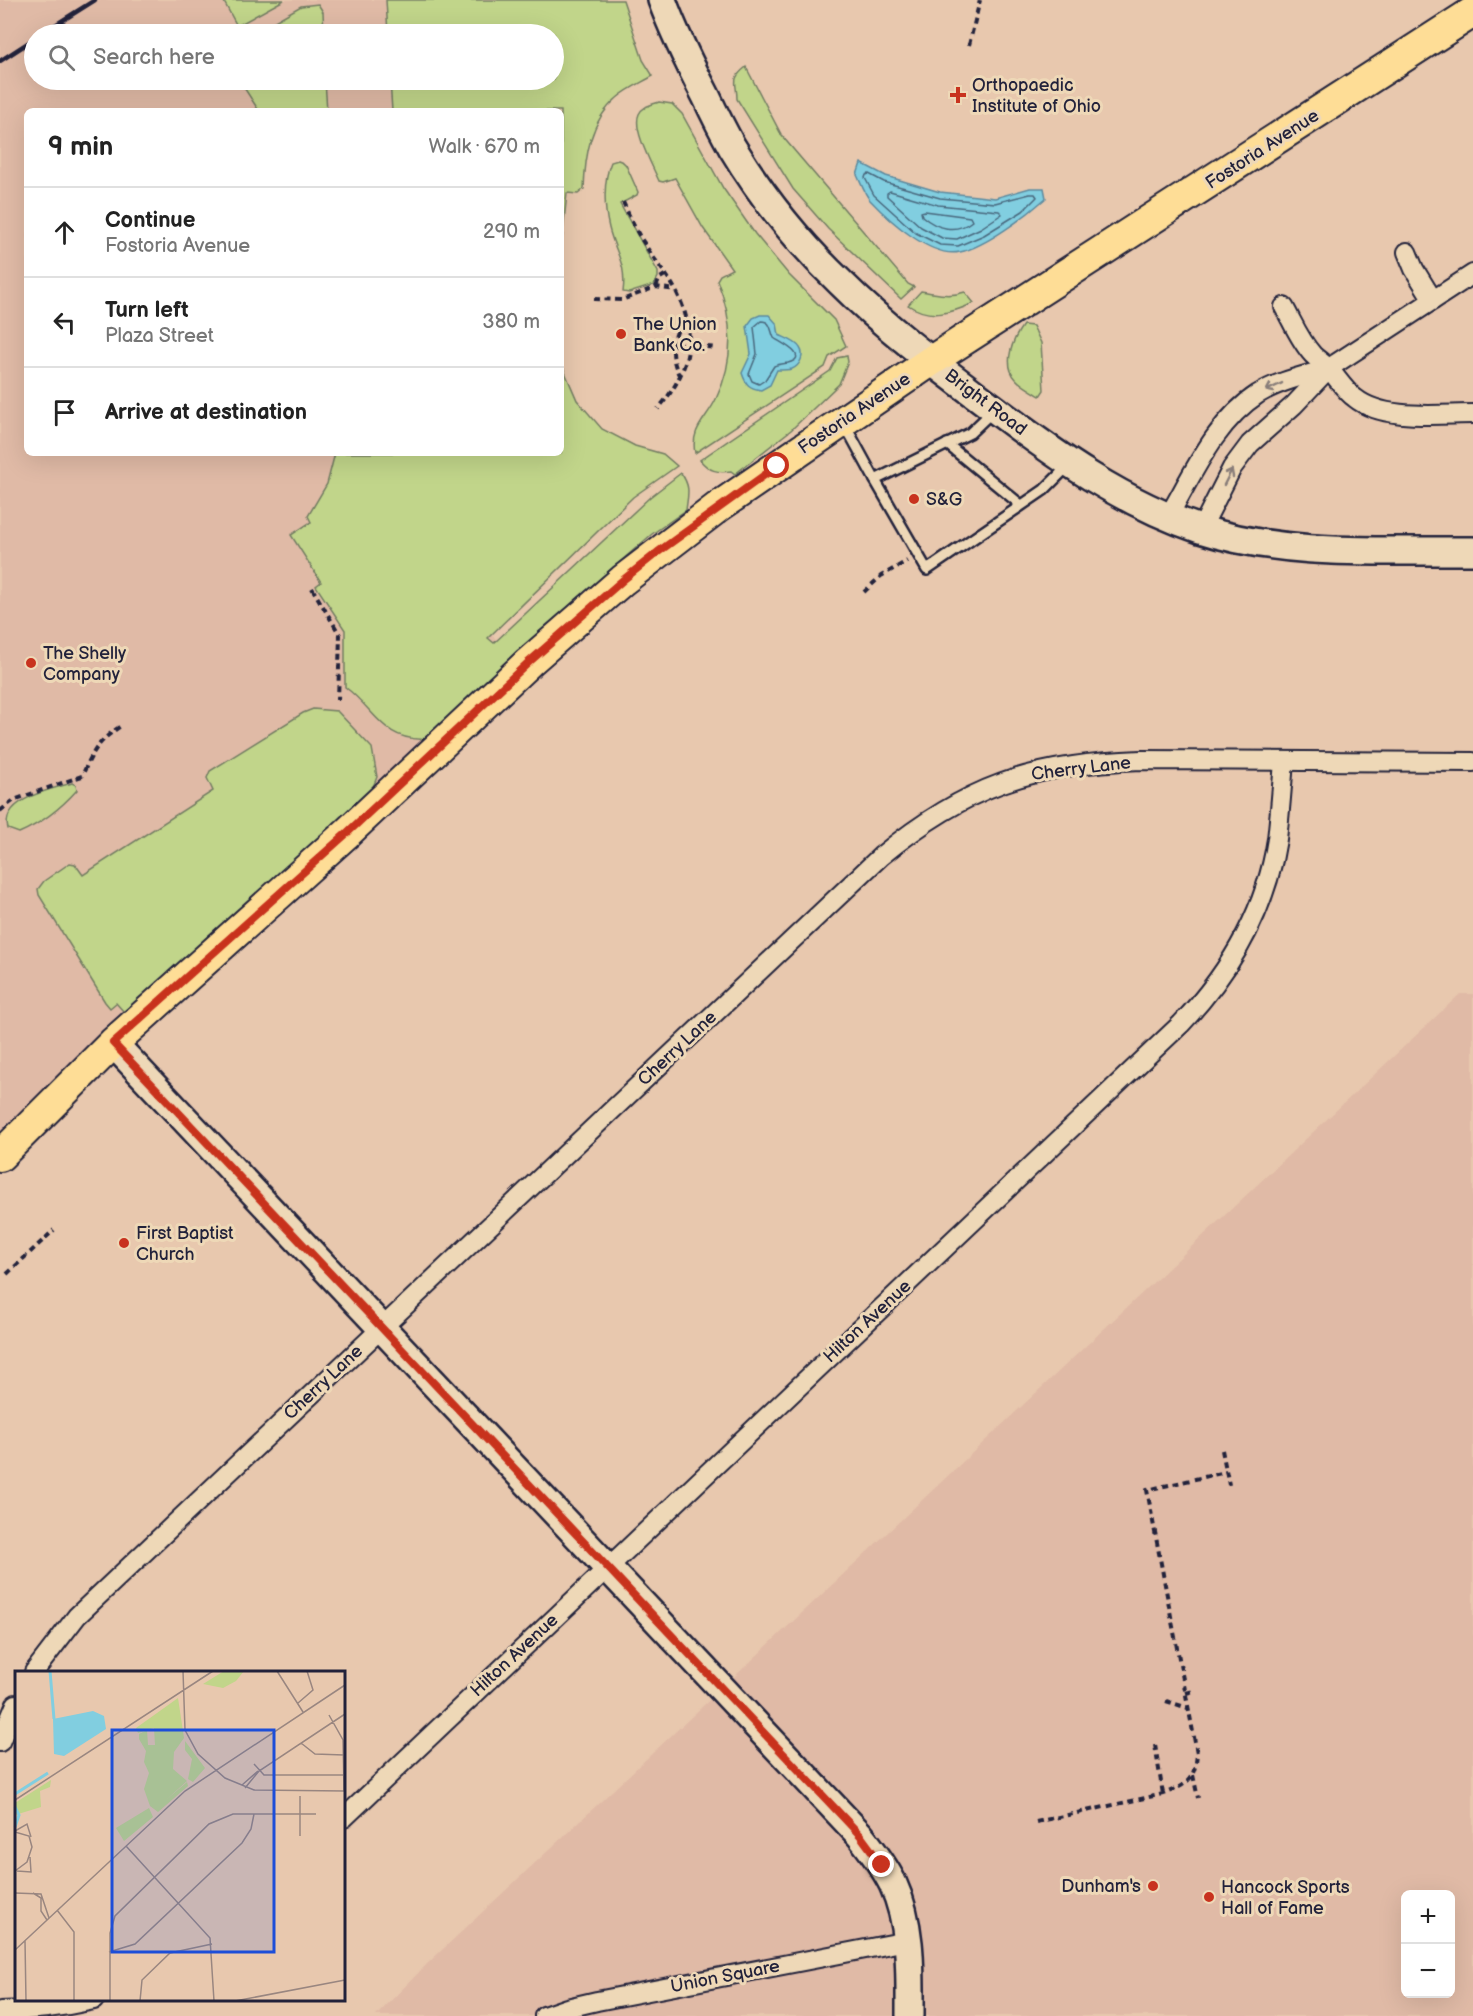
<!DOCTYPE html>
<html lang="en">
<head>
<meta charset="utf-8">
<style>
	body { margin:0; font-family:"Balsamiq Sans",sans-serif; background:#f2f2f2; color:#222 }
	.controls { position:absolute; right:18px; bottom:18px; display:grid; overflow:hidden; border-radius:9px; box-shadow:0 6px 24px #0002 }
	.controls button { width:54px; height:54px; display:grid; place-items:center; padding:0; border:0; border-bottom:2px solid #e0e0e0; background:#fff; color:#222; font:30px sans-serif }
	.stop { position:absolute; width:18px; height:18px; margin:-14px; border:4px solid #c8321e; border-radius:50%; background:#fff }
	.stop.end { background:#c8321e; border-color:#fff; box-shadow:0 2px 6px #0008 }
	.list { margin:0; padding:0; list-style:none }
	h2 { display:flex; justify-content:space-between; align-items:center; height:78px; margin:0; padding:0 24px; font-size:26px }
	h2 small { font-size:20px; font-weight:400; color:#767676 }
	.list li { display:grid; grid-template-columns:39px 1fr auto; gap:18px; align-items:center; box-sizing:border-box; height:90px; padding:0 24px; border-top:2px solid #e0e0e0 }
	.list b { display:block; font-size:22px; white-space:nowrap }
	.list p { margin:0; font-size:20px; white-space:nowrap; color:#767676 }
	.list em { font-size:20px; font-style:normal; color:#767676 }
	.icon { flex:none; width:33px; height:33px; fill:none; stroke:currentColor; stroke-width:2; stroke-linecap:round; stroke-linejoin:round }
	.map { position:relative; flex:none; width:1473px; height:2016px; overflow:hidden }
	.search { position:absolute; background:#fff; box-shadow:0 6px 24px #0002; left:24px; top:24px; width:540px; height:66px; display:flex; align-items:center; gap:15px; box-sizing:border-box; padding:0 21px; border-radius:33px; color:#767676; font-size:22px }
	.panel { position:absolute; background:#fff; box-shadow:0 6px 24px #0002; left:24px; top:108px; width:540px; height:348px; border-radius:9px }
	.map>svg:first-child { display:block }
</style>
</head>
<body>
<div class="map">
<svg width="1473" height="2016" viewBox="0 0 1473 2016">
	<rect width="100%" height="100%" fill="#e8c8ae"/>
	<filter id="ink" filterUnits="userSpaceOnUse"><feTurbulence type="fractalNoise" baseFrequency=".0167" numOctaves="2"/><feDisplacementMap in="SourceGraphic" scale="12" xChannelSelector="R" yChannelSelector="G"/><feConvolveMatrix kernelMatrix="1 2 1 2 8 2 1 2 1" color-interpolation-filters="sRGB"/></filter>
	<g filter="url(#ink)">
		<g fill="#e0baa6" fill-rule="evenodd">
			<polygon points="0,0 489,0 489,34 34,34 34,80 489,80 489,111 27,111 27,453 488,453 488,633 529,662 0,1162"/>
			<path d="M1460,994H1473V2016H376L427,1964L750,1662ZM1406,1894H1450V1994H1406Z"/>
		</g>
		<g fill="#c1d58a" stroke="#727c62" stroke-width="1.5">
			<polygon points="223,0 284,0 237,26"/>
			<path d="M386,0H623L643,60L653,76C641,83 627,89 617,98C590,121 585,156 584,189L578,194L567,193L561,250V111H392L390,80H554V34H388Z"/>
			<polygon points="318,4 323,12 324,34 252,34 301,6"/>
			<path d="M746,67L782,136L908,284L914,287L901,299L828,229L793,189L737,99C737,82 730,80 746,67Z"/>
			<polygon points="253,80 325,80 327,111 259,111 243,86"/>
			<path d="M659,102L672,104L682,114L723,188L755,234L789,275L834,320L846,346L829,357L825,367L695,453C690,428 707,419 716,399C735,360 733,319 717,280L720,275L732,269L703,228L675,178L663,182L659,181C652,165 632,129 639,114C643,106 651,105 659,102Z"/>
			<path d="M618,160L623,162L626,165L638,192L637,195L620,204L658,272V277L654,285L629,293L623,292C627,263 615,253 609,228C604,208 603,181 611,162Z"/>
			<path d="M921,291C937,294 950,297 965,292L974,303C952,313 930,320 908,305Z"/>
			<path d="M1023,325L1033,326L1041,343L1044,390L1040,396C1033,391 1022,386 1016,379C1002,364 1013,339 1023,325Z"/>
			<path d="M847,356L848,362L839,384L791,430L735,474L731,471C717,473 709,471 700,460L830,371L837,358Z"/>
			<path d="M561,363L577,400L602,429L635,446L663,454L677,466L633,497L488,638L494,643L650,497L681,473C691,487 688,494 686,510L652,534L538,633L426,739C383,742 375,709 345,687V630L316,586L321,582L291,535L311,522L308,516L327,484L335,453H561Z"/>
			<polygon points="313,709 337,711 372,748 377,777 371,792 124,1012 116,1003 110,1008 105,1002 39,895 38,889 44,881 70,863 75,864 83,875 213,791 207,778 210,771 303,713"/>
			<path d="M72,783L76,785L77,790C61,808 42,823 19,833L8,829C0,799 52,789 72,783Z"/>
		</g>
		<g fill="#81cee0" stroke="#5b899e" stroke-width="1.5">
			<path d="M861,163L886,176L940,192L995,198L1030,188H1044L1046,198C1026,216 985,247 960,252C931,259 888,219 870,200C864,193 861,183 857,175Z"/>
			<path d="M760,315H769L777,324L779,335C785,338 796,341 800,348C805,355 800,366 792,369C788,370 782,370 777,370L770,385L761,390C749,388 746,385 742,373L751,354L747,326L753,318Z"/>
		</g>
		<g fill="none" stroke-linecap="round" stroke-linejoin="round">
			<g stroke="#48677d" stroke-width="1.5">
				<polygon points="869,174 884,182 940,198 995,203 1030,194 1035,194 1037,197 1023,211 984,235 958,246 940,245 916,233 874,195 865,178 866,175"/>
				<polygon points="890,191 938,205 999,211 1002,214 981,228 957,239 942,238 921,227 887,196 887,193"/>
				<path d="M925,211L970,217L972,221C956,234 937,229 922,216L921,212Z"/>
				<path d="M761,321C772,321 770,330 774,338C779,342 812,357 788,363C783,364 778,364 774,366L765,380L759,384L752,381L749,374L757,354L754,327Z"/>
			</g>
			<g stroke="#22223b" stroke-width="14">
				<g id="lane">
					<polyline points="845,425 875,480 970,433 994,410"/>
					<polyline points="947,444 1021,505"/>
					<polyline points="875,480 927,570 1044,490 1068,466"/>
				</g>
			</g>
			<g stroke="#22223b" stroke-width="22">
				<g id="street">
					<polyline points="1407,252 1414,269 1433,300"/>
					<path d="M1284,307C1293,323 1300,341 1313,355C1318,360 1325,364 1330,370C1338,379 1345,391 1355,398C1383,421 1439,414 1473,414"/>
					<path d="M1168,517C1193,474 1215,422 1258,394C1279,381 1304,376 1327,369"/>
					<polyline points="1201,529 1232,468 1250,444 1294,405 1329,368 1473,274"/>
					<path d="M34,1672L77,1616L881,856C966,786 1031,764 1141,760L1473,762"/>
					<polyline points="0,1742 16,1704"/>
					<path d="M344,1818L1181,1024C1230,972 1266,912 1277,839C1280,813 1282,787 1284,761"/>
					<path d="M0,2011C32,2011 63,2007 94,2000"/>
					<polyline points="544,2016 567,2008 597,2001 907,1941"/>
				</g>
			</g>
			<g stroke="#22223b" stroke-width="32">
				<g id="secondary">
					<path d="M662,0C674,33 690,65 706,96C714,113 723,131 732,147C762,197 799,243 841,283C887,329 940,368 992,407C1056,456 1123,503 1200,529C1286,557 1384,550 1473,551"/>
					<path d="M113,1043L860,1835C872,1850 884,1866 893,1884C912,1925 910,1973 910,2016"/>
				</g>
			</g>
			<g stroke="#22223b" stroke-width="34">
				<polyline id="primary" points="0,1156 113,1043 347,833 529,662 623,580 718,507 931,361 1473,12"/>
			</g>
			<g stroke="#22223b" stroke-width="4" stroke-dasharray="6 4.5" stroke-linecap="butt">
				<polyline points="969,45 980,0"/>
				<path d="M623,202C629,215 635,230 644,243C654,260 668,275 677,293C699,338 689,372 658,409"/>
				<polyline points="656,287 660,278 665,275"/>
				<polyline points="594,299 622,300 656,287 675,290"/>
				<polyline points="665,342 716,348"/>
				<path d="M680,377C669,356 671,336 686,317"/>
				<polyline points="312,588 340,635 338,700"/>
				<polyline points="864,592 881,576 907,561"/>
				<path d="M0,811L14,800L82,776C93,751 98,741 121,726"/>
				<polyline points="7,1274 54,1230"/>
				<polyline points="1222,1450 1229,1485"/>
				<polyline points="1186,1693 1194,1691"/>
				<polyline points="1166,1701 1188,1708"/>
				<polyline points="1155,1745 1163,1794"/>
				<polyline points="1193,1775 1198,1798"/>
				<path d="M1036,1822L1163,1794C1187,1785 1195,1780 1197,1753L1147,1490L1226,1472"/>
			</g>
			<use href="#lane" stroke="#eed8b7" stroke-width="9"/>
			<use href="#street" stroke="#eed8b7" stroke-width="18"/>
			<use href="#secondary" stroke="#eed8b7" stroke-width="27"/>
			<use href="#primary" stroke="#fedd96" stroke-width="30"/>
			<g stroke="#22223b" stroke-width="4.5">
				<polyline points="41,34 95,0"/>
				<polyline points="0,61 34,39"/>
			</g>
		</g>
		<defs><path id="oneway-shaft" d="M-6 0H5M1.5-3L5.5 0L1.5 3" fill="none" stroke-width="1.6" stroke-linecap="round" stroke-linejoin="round" transform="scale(1.5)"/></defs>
		<g stroke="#887d79">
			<use href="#oneway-shaft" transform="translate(1274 387) rotate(154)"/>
			<use href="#oneway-shaft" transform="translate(1228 477) rotate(-63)"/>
		</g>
	</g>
	<g fill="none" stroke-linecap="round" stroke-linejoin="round" filter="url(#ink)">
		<polyline stroke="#c8321e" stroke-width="8" points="777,466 658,552 623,580 529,662 347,833 113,1043 860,1835 882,1865"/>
	</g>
	<g fill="#c8321e" stroke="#eed8b7" stroke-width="2">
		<path d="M955 86h6v6h6v6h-6v6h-6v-6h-6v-6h6z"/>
		<circle cx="621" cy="334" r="6"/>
		<circle cx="914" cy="499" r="6"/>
		<circle cx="31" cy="663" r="6"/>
		<circle cx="124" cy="1243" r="6"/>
		<circle cx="1153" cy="1886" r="6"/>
		<circle cx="1209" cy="1897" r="6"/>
	</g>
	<g text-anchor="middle" stroke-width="6" stroke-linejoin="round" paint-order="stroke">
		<g font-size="18" fill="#22223b" stroke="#eed8b7" text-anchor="start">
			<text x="972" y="91">Orthopaedic<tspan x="972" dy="21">Institute of Ohio</tspan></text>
			<text x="633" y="330">The Union<tspan x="633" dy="21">Bank Co.</tspan></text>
			<text x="926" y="505">S&amp;G</text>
			<text x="43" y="659">The Shelly<tspan x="43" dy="21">Company</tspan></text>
			<text x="136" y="1239">First Baptist<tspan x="136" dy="21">Church</tspan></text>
			<text x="1141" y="1892" text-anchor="end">Dunham's</text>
			<text x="1221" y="1893">Hancock Sports<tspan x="1221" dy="21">Hall of Fame</tspan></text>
		</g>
		<g font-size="18" fill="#22223b" stroke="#eed8b7">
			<text transform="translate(1262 149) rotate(-33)" y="6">Fostoria Avenue</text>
			<text transform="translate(986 402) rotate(37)" y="6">Bright Road</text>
			<text transform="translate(854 413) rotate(-34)" y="6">Fostoria Avenue</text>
			<text transform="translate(1081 768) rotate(-7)" y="6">Cherry Lane</text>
			<text transform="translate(677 1048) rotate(-43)" y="6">Cherry Lane</text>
			<text transform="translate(867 1321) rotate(-43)" y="6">Hilton Avenue</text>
			<text transform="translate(323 1382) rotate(-43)" y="6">Cherry Lane</text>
			<text transform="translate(514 1655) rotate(-43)" y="6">Hilton Avenue</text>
			<text transform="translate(725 1976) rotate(-11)" y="6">Union Square</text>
		</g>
	</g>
	<g transform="translate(15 1671)">
		<rect width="330" height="330" fill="#e8c8ae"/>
		<path d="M209,0H229L221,10L208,17L188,13ZM163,27L169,67L159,81L158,98L172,110L151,129L172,111L173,115L143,141L135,135L129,118L134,102L129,91L131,80L124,68V63L132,59L133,74H140L139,57L123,62L121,57ZM170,70L190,97L178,111L173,108L177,88L170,79ZM36,109L35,116L25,120L26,136L0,144V132ZM134,137L138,146L109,170L101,157Z" fill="#c1d58a"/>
		<path d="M78,40L89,45L91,58L49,85L39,83L38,48Z" fill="#81cee0"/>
		<path fill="none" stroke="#81cee0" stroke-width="3" d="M35,0L39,48M0,123L33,102M0,136L4,144L0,156"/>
		<path fill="none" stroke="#998680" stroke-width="1.5" d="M168,0L170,59L183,83L210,107L239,119L330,120M262,0L288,41M283,32L298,19L292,0M314,44L328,69L329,120M286,72L300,83L329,84M239,93L249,104H329M227,114L243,100M230,117L244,100L330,43M0,129L198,0M0,160L12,153L16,166M0,161L14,165L17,176L12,191L0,200M285,165V125M111,175L195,267L199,330M2,200L16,201L15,186M0,222L26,223L34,247M18,222L26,227V240L32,249M42,239L59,261V330M10,270L11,330M0,279L170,120L330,14M94,281L120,273L227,172L236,158L239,143M95,330V262L100,245L194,153L218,143H301M125,330L127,309L155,282L197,273M220,330L330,309"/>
		<path fill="#1d4ed8" fill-opacity="0.15" stroke="#1d4ed8" stroke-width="3" d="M97,59H259V281H97Z"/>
		<rect width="330" height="330" fill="none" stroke="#22223b" stroke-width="3"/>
	</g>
</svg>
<div class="controls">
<button>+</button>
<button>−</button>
</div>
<div class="stop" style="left:777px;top:466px"></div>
<div class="stop end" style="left:882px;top:1865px"></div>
<div class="search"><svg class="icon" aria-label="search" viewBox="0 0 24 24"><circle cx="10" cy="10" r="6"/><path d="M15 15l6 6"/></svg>Search here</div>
<section class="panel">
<h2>9 min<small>Walk · 670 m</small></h2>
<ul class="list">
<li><svg class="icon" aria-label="ahead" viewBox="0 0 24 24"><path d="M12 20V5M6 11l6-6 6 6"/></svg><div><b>Continue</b><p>Fostoria Avenue</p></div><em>290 m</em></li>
<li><svg class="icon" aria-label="left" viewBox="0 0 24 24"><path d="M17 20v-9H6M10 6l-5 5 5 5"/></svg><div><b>Turn left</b><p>Plaza Street</p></div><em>380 m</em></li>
<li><svg class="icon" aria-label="arrive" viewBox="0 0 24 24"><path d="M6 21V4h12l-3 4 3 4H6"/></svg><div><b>Arrive at destination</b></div></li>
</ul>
</section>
</div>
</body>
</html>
